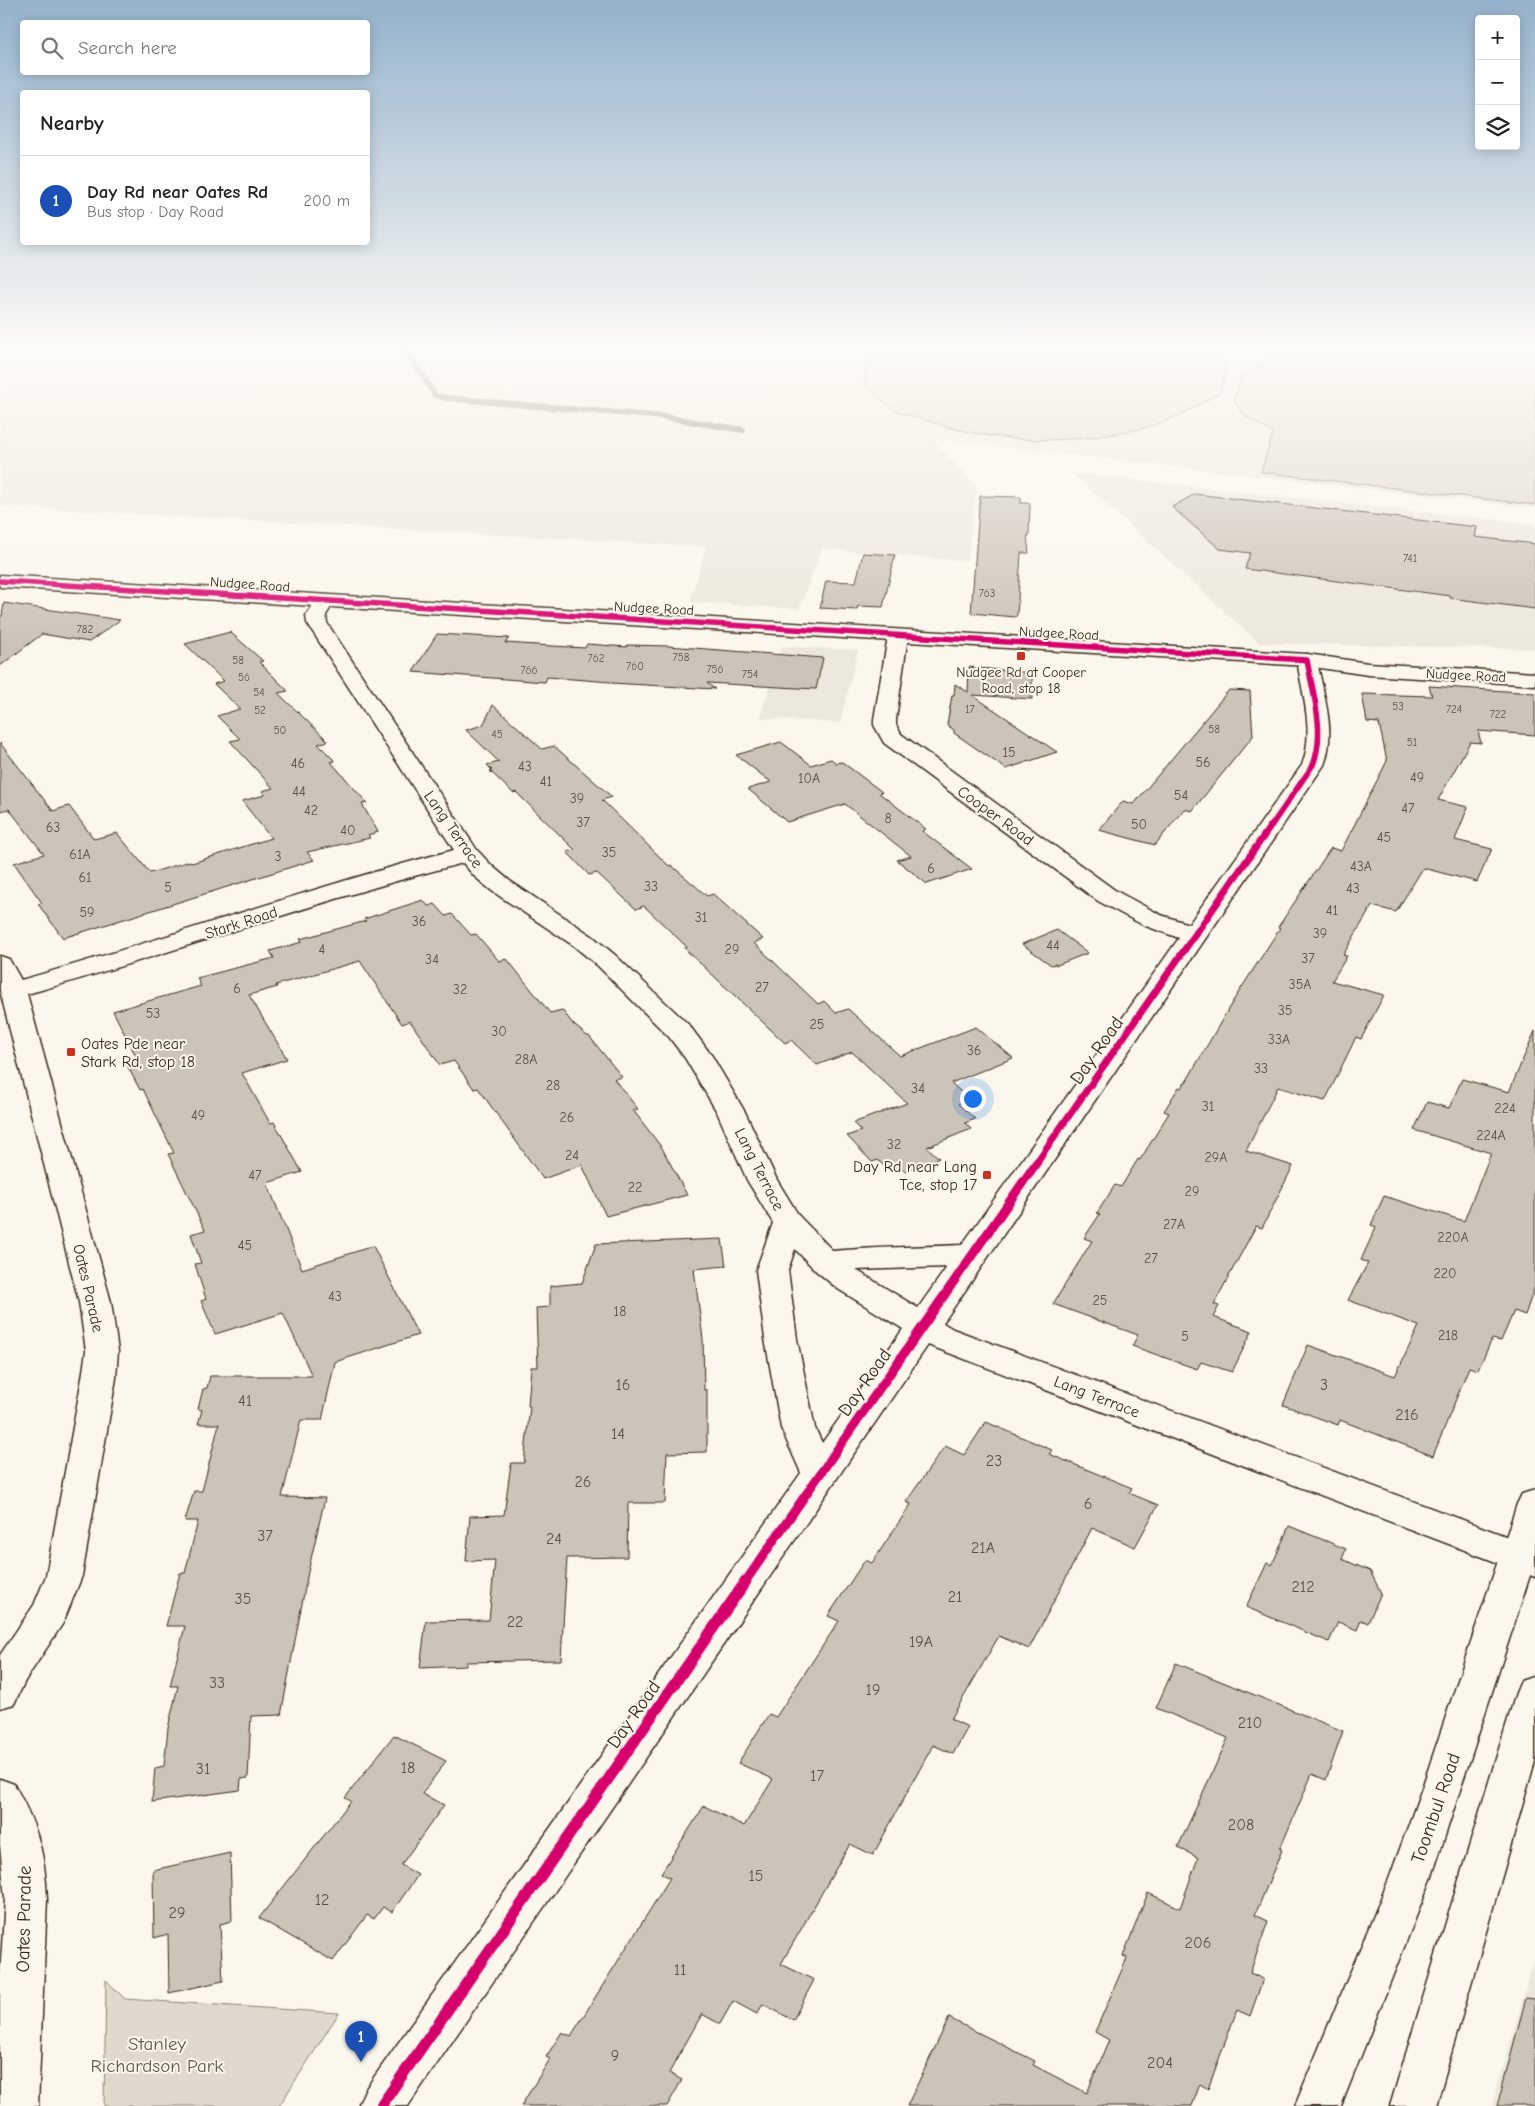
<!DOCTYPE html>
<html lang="en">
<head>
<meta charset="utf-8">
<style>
	body { margin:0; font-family:"Comic Neue",sans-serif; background:#f2f2f2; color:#222 }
	.controls { position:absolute; right:15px; top:15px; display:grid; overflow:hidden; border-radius:5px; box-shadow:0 2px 12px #0003 }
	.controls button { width:45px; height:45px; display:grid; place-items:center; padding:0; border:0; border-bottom:1px solid #e0e0e0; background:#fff; color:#222; font:25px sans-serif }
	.you { position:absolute; left:972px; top:1098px; width:18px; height:18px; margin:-12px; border:4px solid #fff; border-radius:50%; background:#1a73e8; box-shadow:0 0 0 8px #1a73e833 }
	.badge { display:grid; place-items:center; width:32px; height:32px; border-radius:50%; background:#c8321e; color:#fff; font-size:16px; font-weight:700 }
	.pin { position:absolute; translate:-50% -41px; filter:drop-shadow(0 1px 2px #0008) }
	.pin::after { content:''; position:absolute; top:26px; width:18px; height:15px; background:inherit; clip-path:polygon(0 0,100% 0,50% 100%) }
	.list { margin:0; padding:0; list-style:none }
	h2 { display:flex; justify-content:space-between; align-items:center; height:65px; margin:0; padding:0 20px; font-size:21px }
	h2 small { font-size:16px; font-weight:400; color:#767676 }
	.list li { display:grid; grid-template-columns:32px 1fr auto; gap:15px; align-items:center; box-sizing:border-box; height:90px; padding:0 20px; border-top:1px solid #e0e0e0 }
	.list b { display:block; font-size:19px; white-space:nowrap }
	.list p { margin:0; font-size:16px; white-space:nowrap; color:#767676 }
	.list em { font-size:16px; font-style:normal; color:#767676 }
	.icon { flex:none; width:28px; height:28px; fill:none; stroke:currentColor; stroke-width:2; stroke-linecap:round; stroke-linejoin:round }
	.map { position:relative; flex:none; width:1535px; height:2106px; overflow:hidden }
	.search { position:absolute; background:#fff; box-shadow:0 2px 12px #0003; left:20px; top:20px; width:350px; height:55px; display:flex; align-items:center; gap:12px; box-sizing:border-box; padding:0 18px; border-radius:5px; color:#767676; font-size:19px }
	.panel { position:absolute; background:#fff; box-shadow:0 2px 12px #0003; left:20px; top:90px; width:350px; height:155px; border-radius:5px }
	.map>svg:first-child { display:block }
</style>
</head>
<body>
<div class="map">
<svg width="1535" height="2106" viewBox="0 0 1535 2106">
	<rect width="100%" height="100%" fill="#fbf7ec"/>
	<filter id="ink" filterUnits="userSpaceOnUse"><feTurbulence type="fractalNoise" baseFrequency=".02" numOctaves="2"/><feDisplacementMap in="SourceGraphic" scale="10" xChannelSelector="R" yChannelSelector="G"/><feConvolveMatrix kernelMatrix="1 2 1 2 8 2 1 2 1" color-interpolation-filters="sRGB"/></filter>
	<g filter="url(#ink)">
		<g fill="#ede8dd">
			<polygon points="0,347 1535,347 1535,508 932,439 977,487 967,561 822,549 799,609 690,602 706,547 3,506 0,508"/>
			<polygon points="1072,473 1535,524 1535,649 1259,643"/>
			<polygon points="782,646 858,650 840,723 760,718"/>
			<polygon points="1535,1957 1535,2106 1492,2106"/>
		</g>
		<g fill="#dfd9ce" stroke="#8d8276">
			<path d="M886,347H1210L1218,353L1227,371L1219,393C1198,405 1177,418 1154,425C1079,446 1001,445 928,421C917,417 905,415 895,410C885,404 875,394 865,386V362Z"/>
			<polygon points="1299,347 1506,347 1535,351 1535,505 1261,472 1273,433 1245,416 1234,401 1241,378 1264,362 1298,352"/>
			<polygon points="106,1980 125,1999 339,2013 279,2106 104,2106"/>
		</g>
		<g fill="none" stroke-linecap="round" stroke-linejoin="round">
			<polyline stroke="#85796d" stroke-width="6" points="404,347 435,395 445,398 665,417 743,430"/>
		</g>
		<g fill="#ccc4b9" stroke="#3b2a1e">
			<polygon points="1195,494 1477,527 1475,537 1535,544 1535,609 1450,598 1451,596 1245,569 1250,553 1220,549 1172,507"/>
			<polygon points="980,496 1021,497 1021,503 1030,503 1029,536 1027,536 1029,553 1021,553 1017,615 1015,617 971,613"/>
			<polygon points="863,553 895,555 883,607 858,606 857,610 820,608 826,581 856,582"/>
			<polygon points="4,603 120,620 89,642 42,634 0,666 0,616 2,616"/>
			<polygon points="230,632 263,661 259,662 288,691 278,693 328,741 318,744 335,761 331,762 367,803 362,804 378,832 368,835 370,838 307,852 314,860 63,938 38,904 42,903 14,863 44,854 9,809 0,811 0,743 53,811 69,806 94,839 117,833 150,873 190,861 192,863 271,838 242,801 265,795 262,791 273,788 230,741 240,739 217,716 240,709 214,684 224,681 185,644"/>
			<polygon points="437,634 509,638 505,643 585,648 587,644 627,647 627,645 668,646 823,658 816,689 707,683 715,689 611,683 611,682 547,677 545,682 413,672"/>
			<polygon points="969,667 1032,673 1032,699 972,695 1057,752 1006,769 954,733 954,730 947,725 952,695 954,695 955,684 968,692"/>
			<polygon points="1429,686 1535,693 1535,735 1478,731 1481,743 1470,742 1438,800 1468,807 1455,840 1492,849 1477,882 1423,868 1396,912 1372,906 1343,955 1347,956 1332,981 1384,995 1361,1039 1356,1037 1325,1101 1278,1087 1246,1151 1293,1166 1262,1228 1256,1226 1214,1304 1219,1306 1213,1317 1252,1331 1232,1372 1201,1362 1197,1369 1132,1346 1138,1335 1053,1304 1092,1241 1084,1238 1100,1214 1097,1213 1115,1185 1121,1187 1138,1159 1140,1160 1169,1113 1164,1111 1179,1087 1181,1088 1185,1082 1186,1082 1233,1001 1280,928 1278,927 1331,848 1341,851 1387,761 1379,723 1367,722 1362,694 1432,696"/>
			<polygon points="1229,690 1250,691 1253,736 1192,811 1184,809 1155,845 1099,830 1123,801 1134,804"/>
			<polygon points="493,705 542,749 554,746 612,797 602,800 669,866 671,865 707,896 713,894 763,939 754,943 818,1004 824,1001 836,1013 848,1009 900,1056 976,1027 1013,1058 951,1083 969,1099 958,1104 975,1119 965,1123 971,1129 927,1147 939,1158 905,1171 898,1165 887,1169 878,1160 872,1162 847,1136 861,1131 853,1123 907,1103 852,1052 817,1065 791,1040 785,1043 684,948 687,947 644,906 636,909 597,873 589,875 567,852 575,850 516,792 513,793 490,771 492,770 487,765 499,762 466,730 483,725"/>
			<polygon points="781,742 811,765 831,759 836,763 842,762 882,792 879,793 926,829 922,831 972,869 927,884 897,860 911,856 845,804 787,822 748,789 771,782 736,755"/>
			<polygon points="423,900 428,906 435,904 446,916 452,914 471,935 476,934 499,961 507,959 550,1013 562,1010 573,1024 587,1036 589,1036 622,1077 614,1079 638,1109 633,1110 662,1148 687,1195 606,1216 582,1165 543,1179 478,1088 474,1089 454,1061 440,1065 410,1021 402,1024 360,961 276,985 277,987 249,995 287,1059 242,1073 270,1123 274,1122 302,1172 267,1183 302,1269 373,1246 418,1335 335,1362 322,1420 301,1420 282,1497 325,1498 308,1572 281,1715 251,1716 248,1778 241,1779 240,1790 152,1802 155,1768 164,1766 168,1728 178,1686 170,1686 185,1626 166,1626 180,1573 185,1573 198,1521 185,1521 194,1491 202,1491 219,1424 198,1424 202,1410 198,1409 203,1389 207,1388 210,1376 312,1376 283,1313 215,1334 201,1301 206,1299 195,1264 201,1263 191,1234 205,1230 168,1154 174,1153 143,1089 140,1090 127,1065 139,1062 113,1011 201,986 197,978 274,958 270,951 302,942 300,939 366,921 364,919"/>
			<polygon points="1057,930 1088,953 1057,965 1055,964 1051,965 1022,944"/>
			<polygon points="1535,1031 1535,1286 1525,1315 1514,1311 1501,1341 1492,1339 1478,1370 1469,1367 1433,1456 1340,1420 1338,1425 1283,1405 1308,1345 1395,1376 1419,1326 1348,1300 1368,1263 1361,1260 1376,1227 1371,1225 1384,1196 1464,1221 1491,1153 1414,1130 1427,1102 1449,1108 1462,1079 1509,1092"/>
			<polygon points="722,1239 726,1266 694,1269 703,1339 704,1390 707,1390 707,1452 667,1453 665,1503 628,1503 627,1557 567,1558 561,1660 466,1662 466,1666 420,1668 426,1621 489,1620 495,1560 466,1561 470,1516 504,1515 511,1463 524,1463 530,1406 528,1406 531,1367 538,1367 536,1308 550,1307 550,1286 582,1283 596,1244"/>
			<polygon points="986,1422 1052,1450 1049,1454 1132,1488 1129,1493 1158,1505 1135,1547 1092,1528 1029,1649 999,1636 951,1719 968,1727 953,1754 933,1745 873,1855 850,1844 781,1964 814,1980 793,2020 763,2004 757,2014 733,2001 720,2024 702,2014 669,2073 682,2080 667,2106 521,2106 550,2059 546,2057 562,2032 571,2036 670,1878 661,1873 704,1806 744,1826 773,1779 738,1763 769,1714 776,1717 839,1621 828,1616 865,1560 872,1563 911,1504 906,1502 945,1446 964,1455"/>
			<polygon points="1289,1526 1346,1549 1342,1559 1370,1571 1381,1593 1368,1623 1361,1620 1357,1630 1338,1622 1329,1642 1246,1607 1267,1563 1272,1565"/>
			<polygon points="1176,1663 1343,1731 1326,1780 1312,1774 1280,1849 1282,1850 1255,1915 1268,1921 1250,1973 1263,1979 1250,2016 1237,2010 1208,2089 1200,2084 1192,2106 907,2106 949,2018 1035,2061 1033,2065 1087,2093 1109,2040 1095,2032 1127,1958 1123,1956 1148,1893 1180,1908 1198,1858 1178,1847 1228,1738 1156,1708"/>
			<polygon points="394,1735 446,1761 422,1794 444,1805 401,1865 418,1875 392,1912 383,1907 374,1919 367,1915 333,1961 259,1918 351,1801 345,1798"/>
			<polygon points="230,1853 232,1921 220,1924 223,1981 169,1993 168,1934 154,1938 153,1870"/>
			<polygon points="1526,1998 1535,1999 1535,2106 1497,2106"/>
		</g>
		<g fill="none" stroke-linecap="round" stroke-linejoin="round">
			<g stroke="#3b2a1e" stroke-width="3">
				<g id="minor">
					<path d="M325,595L332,597L335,601L326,615L327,623L477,850L492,866L510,881L592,936L615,955L689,1025L712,1056L745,1112L777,1180L799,1216L833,1251C876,1247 919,1247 962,1245L1179,938L1143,925L1098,901L884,743L874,725V719L888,636L891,632L898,630L905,632L908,636L896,719V725L901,734L1116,891L1161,915L1189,924L1302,765C1315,731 1302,694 1297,660L1300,656L1307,654L1314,656L1317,660C1323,695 1337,731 1324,765L943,1323L953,1329L1535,1547V1577L928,1345L408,2106H358L365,2090L801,1473L781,1428L765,1339L756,1270L773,1223L747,1180L717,1112L685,1058L669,1037L597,965L574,946L492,891L474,876L463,863C316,901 173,953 27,994L111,1302L118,1351L116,1378L82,1576L63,1623L25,1681L14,1704L0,1708V1655L34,1605L46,1576L82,1378L86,1351L79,1302L0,991V956L9,959L21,980C166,939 308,888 454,850L307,623L306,615L318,597ZM795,1249L815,1270L838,1289L903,1329L822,1443L815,1428L797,1339L788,1270ZM947,1267L918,1308L856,1270Z"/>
					<path d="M0,1779L14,1784C37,1825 45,1852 47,1899L38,2106H0V1976L5,1899L0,1845Z"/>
				</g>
			</g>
			<g stroke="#3b2a1e" stroke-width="3">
				<g id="major">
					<polygon points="0,575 1307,654 1368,663 1535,673 1535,685 1368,675 1307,666 0,587"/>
					<polygon points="1535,1490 1535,1560 1431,1879 1341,2106 1295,2106 1389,1879 1422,1788 1517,1504 1522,1494"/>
					<polygon points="1535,1676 1535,1761 1436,2106 1390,2106 1516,1693 1521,1681"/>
				</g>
			</g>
			<use href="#minor" fill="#fbf7ec" fill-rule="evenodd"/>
			<use href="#major" fill="#fbf7ec" fill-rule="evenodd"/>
			<g stroke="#fbf7ec" stroke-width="8">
				<path id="cycleway-far3" d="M0,581L1307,660C1313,695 1326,731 1313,765L1269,829"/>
			</g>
			<g stroke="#fbf7ec" stroke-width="10">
				<polyline id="cycleway-far2" points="1036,1163 1270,827"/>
			</g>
			<g stroke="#fbf7ec" stroke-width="12">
				<polyline id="cycleway-far1" points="745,1582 1037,1162"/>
			</g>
			<g stroke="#fbf7ec" stroke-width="14">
				<polyline id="cycleway" points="381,2106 746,1581"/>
			</g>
			<use href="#cycleway-far3" stroke="#d6006c" stroke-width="5.5"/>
			<use href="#cycleway-far2" stroke="#d6006c" stroke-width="7"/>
			<use href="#cycleway-far1" stroke="#d6006c" stroke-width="9"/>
			<use href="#cycleway" stroke="#d6006c" stroke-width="11"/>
		</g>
	</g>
	<linearGradient id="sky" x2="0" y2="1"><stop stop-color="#94b2cc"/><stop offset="0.54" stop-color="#fdfbf6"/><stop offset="1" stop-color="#fdfbf6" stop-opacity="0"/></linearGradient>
	<rect width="1535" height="642" fill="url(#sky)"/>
	<g fill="#c8321e" stroke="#fbf7ec" stroke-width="2">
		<rect x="1016" y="651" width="10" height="10" rx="2.5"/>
		<rect x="66" y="1047" width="10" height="10" rx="2.5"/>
		<rect x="982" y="1170" width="10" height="10" rx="2.5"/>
	</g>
	<g text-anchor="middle" stroke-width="4" stroke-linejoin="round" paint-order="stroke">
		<g font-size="11" fill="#5f5045">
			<text x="1410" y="562">741</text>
			<text x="987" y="597">763</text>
			<text x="85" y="633">782</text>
			<text x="681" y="661">758</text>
			<text x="596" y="662">762</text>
			<text x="238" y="664">58</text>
			<text x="635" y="670">760</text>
			<text x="715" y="673">756</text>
			<text x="529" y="674">766</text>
			<text x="750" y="678">754</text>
			<text x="244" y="681">56</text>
			<text x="259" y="696">54</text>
			<text x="1398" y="710">53</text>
			<text x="970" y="713">17</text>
			<text x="1454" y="713">724</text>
			<text x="260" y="714">52</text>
			<text x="1498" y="718">722</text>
			<text x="1214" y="733">58</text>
			<text x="280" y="734">50</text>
			<text x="497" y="738">45</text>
			<text x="1412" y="746">51</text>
		</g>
		<g font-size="14" fill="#3b2a1e" stroke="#fbf7ec">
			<text transform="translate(250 584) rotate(4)" y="5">Nudgee Road</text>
			<text transform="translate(654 608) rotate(3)" y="5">Nudgee Road</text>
			<text transform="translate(1059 633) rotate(3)" y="5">Nudgee Road</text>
			<text transform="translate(1466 675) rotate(3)" y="5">Nudgee Road</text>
		</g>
		<g font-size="14" fill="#3b2a1e" stroke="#fbf7ec">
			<text x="1021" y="677">Nudgee Rd at Cooper<tspan x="1021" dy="16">Road, stop 18</tspan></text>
		</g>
		<g font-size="14" fill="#5f5045">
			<text x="1009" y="757">15</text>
			<text x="1203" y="767">56</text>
			<text x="298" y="768">46</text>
			<text x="525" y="771">43</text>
			<text x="1417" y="782">49</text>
			<text x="809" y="783">10A</text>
			<text x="546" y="786">41</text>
			<text x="299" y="796">44</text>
			<text x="1181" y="800">54</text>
			<text x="577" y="803">39</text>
			<text x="1408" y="813">47</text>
			<text x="311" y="815">42</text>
			<text x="888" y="823">8</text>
			<text x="583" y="827">37</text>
			<text x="1139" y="829">50</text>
			<text x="53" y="832">63</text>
			<text x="348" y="835">40</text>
			<text x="1384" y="842">45</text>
			<text x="609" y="857">35</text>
			<text x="80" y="859">61A</text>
			<text x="278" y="861">3</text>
			<text x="1361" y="871">43A</text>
			<text x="931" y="873">6</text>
			<text x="85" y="882">61</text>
			<text x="651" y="891">33</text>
			<text x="168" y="892">5</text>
			<text x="1353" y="893">43</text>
			<text x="1332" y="915">41</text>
			<text x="87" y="917">59</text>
			<text x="701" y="922">31</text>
			<text x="419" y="926">36</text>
			<text x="1320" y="938">39</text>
			<text x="1053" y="950">44</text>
			<text x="322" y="954">4</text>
			<text x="732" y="954">29</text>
			<text x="1308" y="963">37</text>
			<text x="432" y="964">34</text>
			<text x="1300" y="989">35A</text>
			<text x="762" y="992">27</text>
			<text x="237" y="993">6</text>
			<text x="460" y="994">32</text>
			<text x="1285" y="1015">35</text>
			<text x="153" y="1018">53</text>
			<text x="817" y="1029">25</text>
			<text x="499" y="1036">30</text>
			<text x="1279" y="1044">33A</text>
			<text x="974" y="1055">36</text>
			<text x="526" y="1064">28A</text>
			<text x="1261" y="1073">33</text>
			<text x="553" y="1090">28</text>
			<text x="918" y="1093">34</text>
			<text x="1208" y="1111">31</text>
			<text x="1505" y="1113">224</text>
			<text x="198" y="1120">49</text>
			<text x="567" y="1122">26</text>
			<text x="1491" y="1140">224A</text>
			<text x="894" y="1149">32</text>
			<text x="572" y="1160">24</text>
			<text x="1216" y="1162">29A</text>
			<text x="255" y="1180">47</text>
			<text x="635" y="1192">22</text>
			<text x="1192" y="1196">29</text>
			<text x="1174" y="1229">27A</text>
			<text x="1453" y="1242">220A</text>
			<text x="245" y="1250">45</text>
			<text x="1151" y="1263">27</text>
			<text x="1445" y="1278">220</text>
			<text x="335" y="1301">43</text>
			<text x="1100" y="1305">25</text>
			<text x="620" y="1316">18</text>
			<text x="1448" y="1340">218</text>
			<text x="1185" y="1341">5</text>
		</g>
		<g font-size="16" fill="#3b2a1e" stroke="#fbf7ec">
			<text transform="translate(996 815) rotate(36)" y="6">Cooper Road</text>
			<text transform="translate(454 829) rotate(55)" y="6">Lang Terrace</text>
			<text transform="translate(241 922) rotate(-18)" y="6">Stark Road</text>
			<text transform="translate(760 1169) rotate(63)" y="6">Lang Terrace</text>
			<text transform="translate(89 1288) rotate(77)" y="6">Oates Parade</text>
			<text transform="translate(1097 1396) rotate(21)" y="6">Lang Terrace</text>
		</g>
		<g font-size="16" fill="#3b2a1e" stroke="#fbf7ec" text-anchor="start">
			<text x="81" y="1049">Oates Pde near<tspan x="81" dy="18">Stark Rd, stop 18</tspan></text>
			<text x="977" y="1172" text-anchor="end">Day Rd near Lang<tspan x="977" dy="18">Tce, stop 17</tspan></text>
		</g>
		<g font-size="16" fill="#5f5045">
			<text x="623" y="1390">16</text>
			<text x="1324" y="1390">3</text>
			<text x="245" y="1406">41</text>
			<text x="1407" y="1420">216</text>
			<text x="618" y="1439">14</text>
			<text x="994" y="1466">23</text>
			<text x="583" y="1487">26</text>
			<text x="1088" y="1509">6</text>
			<text x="265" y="1541">37</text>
			<text x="554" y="1544">24</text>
			<text x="983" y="1553">21A</text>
			<text x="1303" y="1592">212</text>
			<text x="955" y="1602">21</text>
			<text x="243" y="1604">35</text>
			<text x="515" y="1627">22</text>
			<text x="921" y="1647">19A</text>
			<text x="217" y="1688">33</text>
			<text x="873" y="1695">19</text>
			<text x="1250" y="1728">210</text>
			<text x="408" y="1773">18</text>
			<text x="203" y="1774">31</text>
			<text x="817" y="1781">17</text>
			<text x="1241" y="1830">208</text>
			<text x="756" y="1881">15</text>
			<text x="322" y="1905">12</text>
			<text x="177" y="1918">29</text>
			<text x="1198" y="1948">206</text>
			<text x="680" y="1975">11</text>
			<text x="615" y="2061">9</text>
			<text x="1160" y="2068">204</text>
		</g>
		<g font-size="19" fill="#3b2a1e" stroke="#fbf7ec">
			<text transform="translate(1096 1050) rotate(-55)" y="7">Day Road</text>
			<text transform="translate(864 1382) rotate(-55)" y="7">Day Road</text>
			<text transform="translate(633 1714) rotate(-55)" y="7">Day Road</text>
			<text transform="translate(1435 1808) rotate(-71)" y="7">Toombul Road</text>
			<text transform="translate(23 1919) rotate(-89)" y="7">Oates Parade</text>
		</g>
		<g font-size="19" fill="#64564a" stroke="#fbf7ec">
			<text x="157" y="2050">Stanley<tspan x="157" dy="22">Richardson Park</tspan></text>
		</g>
	</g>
</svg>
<div class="controls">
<button>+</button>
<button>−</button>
<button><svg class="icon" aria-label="layers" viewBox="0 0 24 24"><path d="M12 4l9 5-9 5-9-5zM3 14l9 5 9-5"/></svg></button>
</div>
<div class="you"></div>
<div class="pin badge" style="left:361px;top:2062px;background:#1a4fb4">1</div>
<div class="search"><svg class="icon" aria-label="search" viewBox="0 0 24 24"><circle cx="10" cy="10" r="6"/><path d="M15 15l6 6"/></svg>Search here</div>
<section class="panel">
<h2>Nearby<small></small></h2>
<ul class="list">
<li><span class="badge" style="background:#1a4fb4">1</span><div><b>Day Rd near Oates Rd</b><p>Bus stop · Day Road</p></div><em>200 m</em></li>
</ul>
</section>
</div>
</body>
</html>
